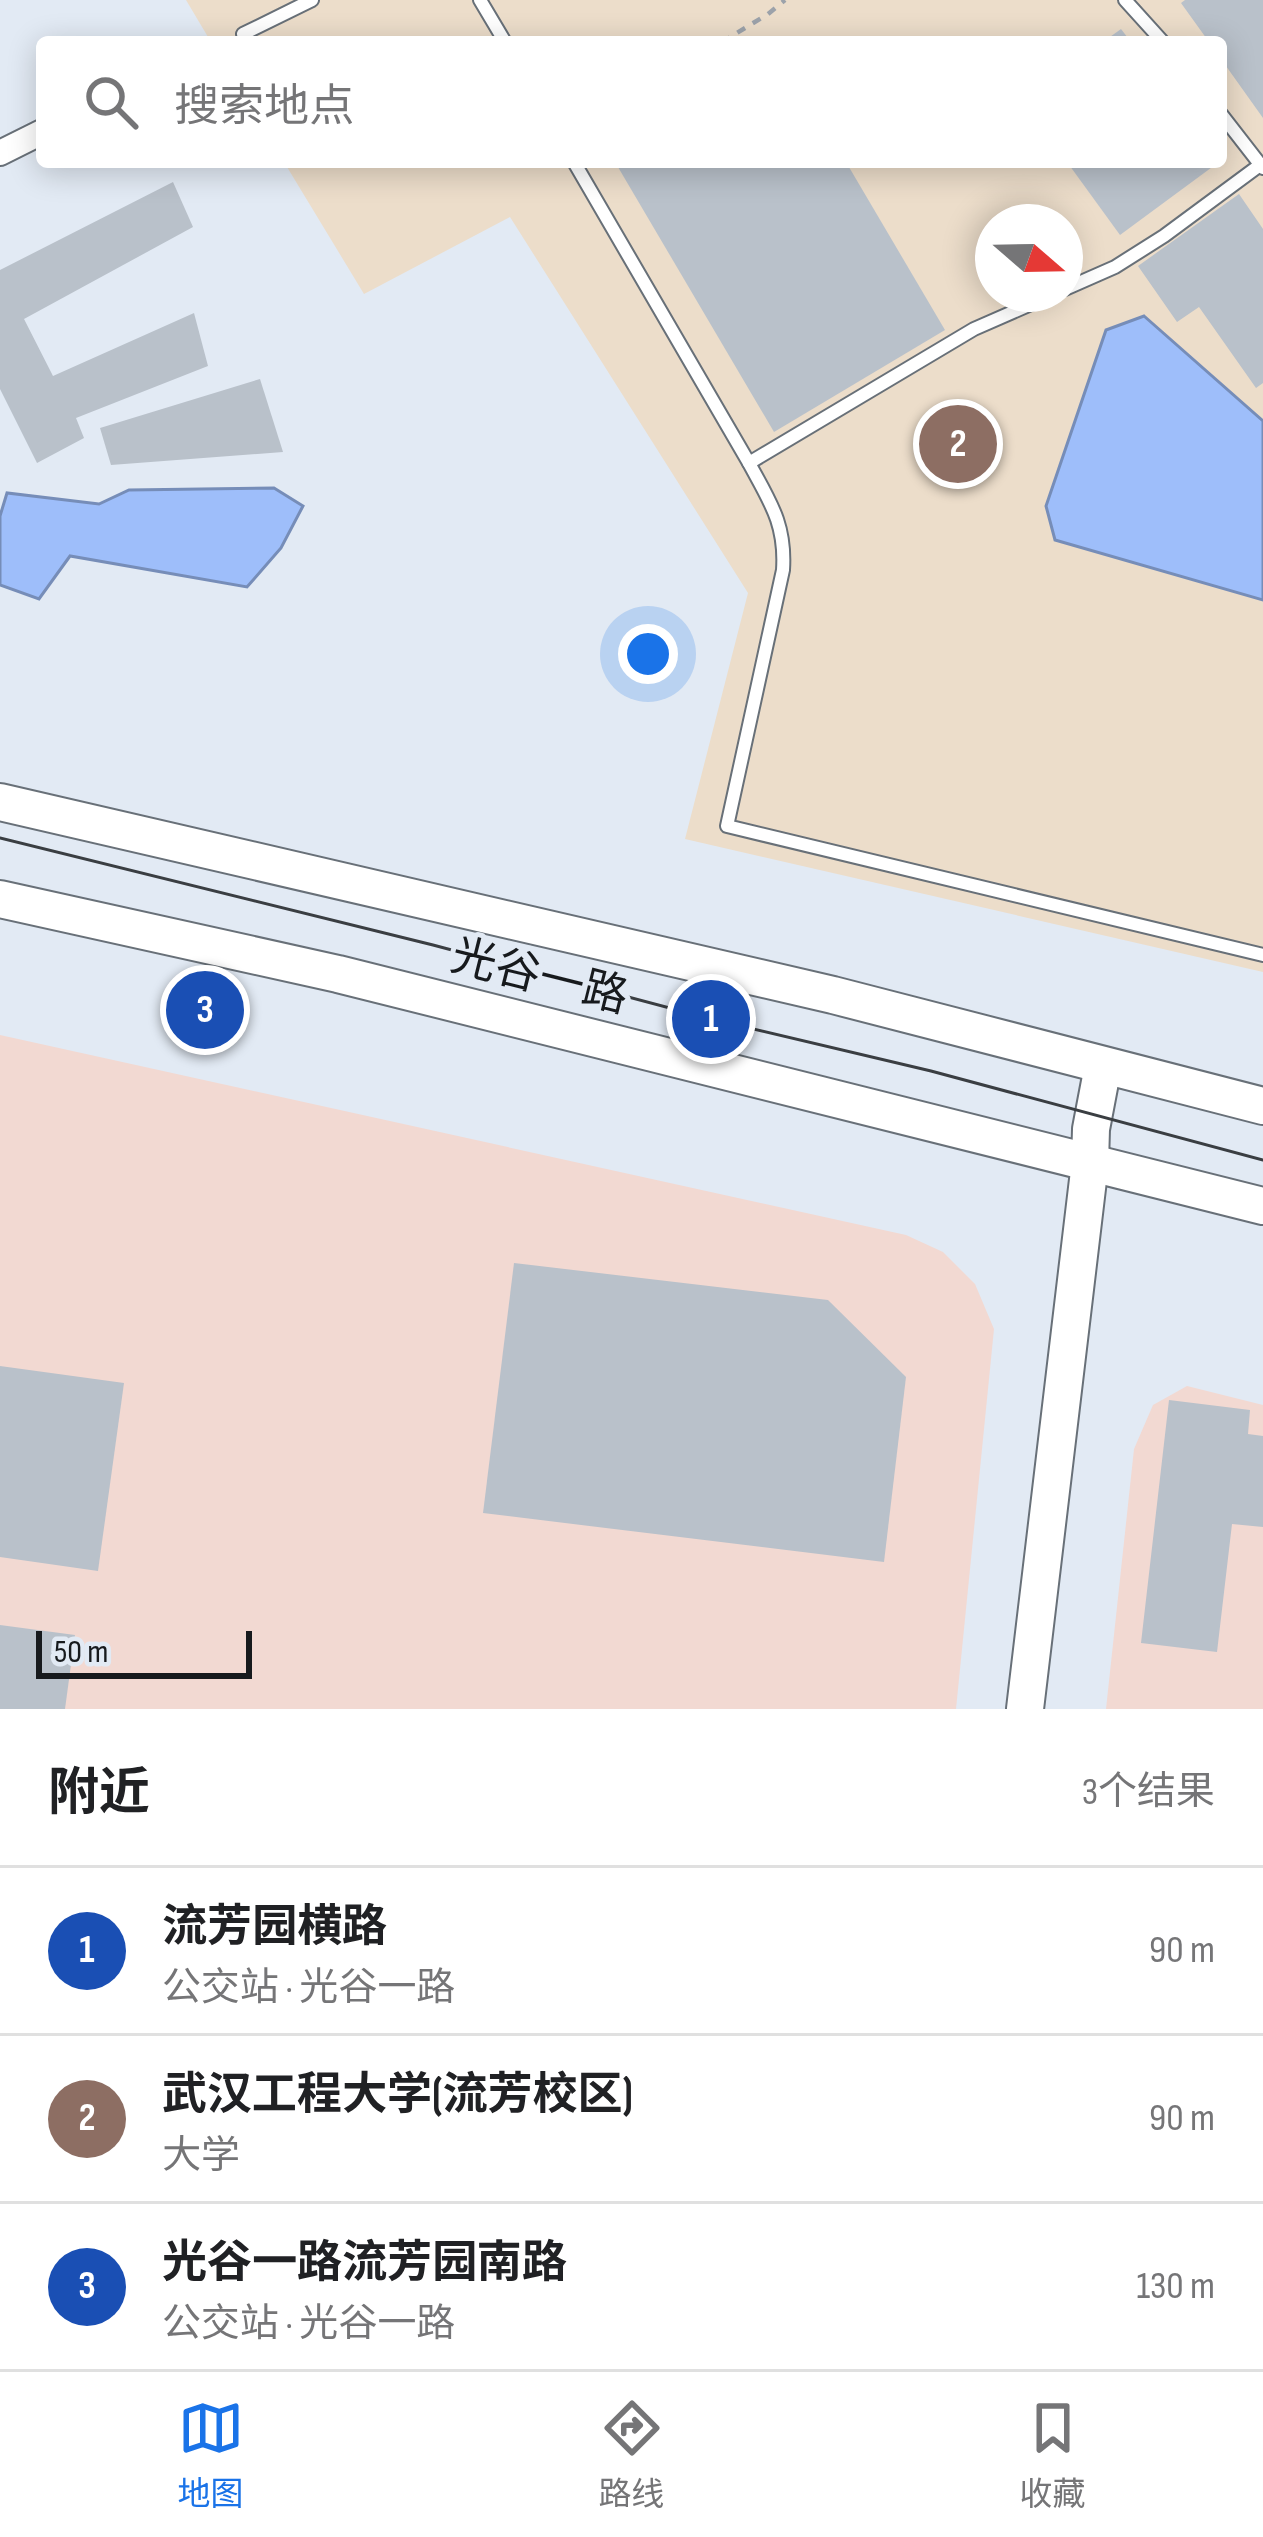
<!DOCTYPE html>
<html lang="zh">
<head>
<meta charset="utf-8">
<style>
	body { margin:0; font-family:"Sofia Sans Condensed","Noto Sans SC",sans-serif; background:#f2f2f2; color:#202124 }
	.compass { position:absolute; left:975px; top:204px; width:108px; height:108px; border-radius:50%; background:#fff; box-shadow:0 6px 30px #0003; rotate:110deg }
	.scale { position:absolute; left:36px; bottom:30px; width:216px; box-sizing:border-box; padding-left:12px; border:6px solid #171a1d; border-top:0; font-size:33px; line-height:42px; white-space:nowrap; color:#171a1d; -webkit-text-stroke:9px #e2eaf4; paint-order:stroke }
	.you { position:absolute; left:648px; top:654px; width:42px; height:42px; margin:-30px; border:9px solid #fff; border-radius:50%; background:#1a73e8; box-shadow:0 0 0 18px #1a73e833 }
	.badge { display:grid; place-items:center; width:78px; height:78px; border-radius:50%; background:#1a73e8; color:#fff; font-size:39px; font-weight:700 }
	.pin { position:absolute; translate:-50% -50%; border:6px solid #fff; box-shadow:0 3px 12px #0006 }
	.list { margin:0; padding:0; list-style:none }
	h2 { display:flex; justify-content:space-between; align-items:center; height:156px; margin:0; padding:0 48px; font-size:51px }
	h2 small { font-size:39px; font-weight:400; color:#757577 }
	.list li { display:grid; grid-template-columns:78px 1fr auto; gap:36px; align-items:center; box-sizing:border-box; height:168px; padding:0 48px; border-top:3px solid #e0e0e0 }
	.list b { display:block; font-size:45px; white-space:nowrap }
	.list p { margin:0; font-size:39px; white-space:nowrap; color:#757577 }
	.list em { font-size:39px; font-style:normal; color:#757577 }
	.icon { flex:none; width:66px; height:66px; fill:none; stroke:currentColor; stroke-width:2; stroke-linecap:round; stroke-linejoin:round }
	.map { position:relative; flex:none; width:1263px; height:1709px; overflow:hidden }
	.search { position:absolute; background:#fff; box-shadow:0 6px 30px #0003; left:36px; right:36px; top:36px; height:132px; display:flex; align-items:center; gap:30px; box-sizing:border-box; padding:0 42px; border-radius:12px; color:#757577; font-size:45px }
	.sheet { height:660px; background:#fff }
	nav { display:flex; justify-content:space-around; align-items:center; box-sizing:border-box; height:168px; border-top:3px solid #e0e0e0; background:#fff; font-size:33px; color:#757577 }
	nav a { display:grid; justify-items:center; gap:6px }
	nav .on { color:#1a73e8 }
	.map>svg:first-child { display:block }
</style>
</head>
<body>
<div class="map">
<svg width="1263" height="1709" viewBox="0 0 1263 1709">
	<rect width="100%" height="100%" fill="#e2eaf4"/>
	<g fill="#f2d9d2">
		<polygon points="0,1035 906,1235 943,1252 975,1284 994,1329 956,1709 0,1709"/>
		<polygon points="1187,1386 1263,1405 1263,1709 1106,1709 1134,1449 1153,1405"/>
	</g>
	<path fill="#ecddca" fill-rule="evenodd" d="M186,0H1263V972L685,839L748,593L510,217L364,294L284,162H1221V42H211ZM993,222H1065V294H993Z"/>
	<g fill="#9ebefa" stroke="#768db8" stroke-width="3">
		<polygon points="1144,316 1263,421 1263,600 1055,540 1046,506 1106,330"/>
		<polygon points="274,488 303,506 281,548 247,587 70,556 39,599 0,585 0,516 7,493 99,504 129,490"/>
	</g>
	<g fill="#b9c1ca">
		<polygon points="1185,0 1263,0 1263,118 1221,59 1221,42 1209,42 1181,3"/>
		<polygon points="1121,29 1131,42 1103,42"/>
		<polygon points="615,162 846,162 945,330 774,432"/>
		<polygon points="1067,162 1219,162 1120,235"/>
		<polygon points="173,182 193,227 24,319 53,376 194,313 208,366 76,418 84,438 37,463 0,389 0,270"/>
		<polygon points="1239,194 1263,229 1263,383 1256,388 1199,307 1177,322 1138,266"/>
		<polygon points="260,379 283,452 111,465 100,428"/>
		<polygon points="514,1263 828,1300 906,1377 884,1562 483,1513"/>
		<polygon points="0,1366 124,1383 98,1571 0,1557"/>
		<polygon points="1169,1400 1250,1410 1248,1434 1263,1436 1263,1527 1232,1524 1217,1652 1141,1643"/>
		<polygon points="0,1625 75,1635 65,1709 0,1709"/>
	</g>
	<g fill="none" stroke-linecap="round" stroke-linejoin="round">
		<g stroke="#687078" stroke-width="16">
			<g id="lane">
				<polyline points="480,0 505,42"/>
				<polyline points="1125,0 1163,42"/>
				<polyline points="243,34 312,0"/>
				<polyline points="1221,114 1263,168"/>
				<path d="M574,162L749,463C770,502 786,524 783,570L727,826L1263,955"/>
				<polyline points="1065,289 1115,267 1164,236 1260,165"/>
				<polyline points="749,463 974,329 1054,294"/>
			</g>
		</g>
		<g stroke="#687078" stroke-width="28">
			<polyline id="street" points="0,153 42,132"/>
		</g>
		<g stroke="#687078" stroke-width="40">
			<g id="secondary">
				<polyline points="0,802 833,995 1263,1106"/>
				<polyline points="0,899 338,974 1263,1206"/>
				<polyline points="1025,1709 1090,1163 1091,1129 1103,1066"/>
			</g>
		</g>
		<polyline stroke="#9ca2aa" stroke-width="4.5" stroke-dasharray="9 9" stroke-linecap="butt" points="722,42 768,14 785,0"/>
		<use href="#lane" stroke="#fff" stroke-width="12"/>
		<use href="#street" stroke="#fff" stroke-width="24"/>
		<use href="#secondary" stroke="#fff" stroke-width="36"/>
		<polyline stroke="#3a3e42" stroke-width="3" points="0,838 433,945 711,1019 931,1071 1263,1160"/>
	</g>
	<g text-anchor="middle" stroke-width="10" stroke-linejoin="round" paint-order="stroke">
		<g font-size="45" fill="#171a1d" stroke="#e2eaf4">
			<text transform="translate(540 975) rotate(14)" y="16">光谷一路</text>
		</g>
	</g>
</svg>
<svg class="compass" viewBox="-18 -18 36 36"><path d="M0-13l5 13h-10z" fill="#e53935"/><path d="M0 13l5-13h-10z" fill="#757577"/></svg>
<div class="scale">50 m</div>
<div class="you"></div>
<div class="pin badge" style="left:711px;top:1019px;background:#1a4fb4">1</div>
<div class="pin badge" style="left:958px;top:444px;background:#8d6e63">2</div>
<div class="pin badge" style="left:205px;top:1010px;background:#1a4fb4">3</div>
<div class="search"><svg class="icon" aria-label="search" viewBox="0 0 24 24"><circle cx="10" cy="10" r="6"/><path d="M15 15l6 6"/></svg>搜索地点</div>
</div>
<section class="sheet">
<h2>附近<small>3个结果</small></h2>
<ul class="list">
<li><span class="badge" style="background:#1a4fb4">1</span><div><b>流芳园横路</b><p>公交站 · 光谷一路</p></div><em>90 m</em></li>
<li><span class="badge" style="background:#8d6e63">2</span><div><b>武汉工程大学(流芳校区)</b><p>大学</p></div><em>90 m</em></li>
<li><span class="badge" style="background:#1a4fb4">3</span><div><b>光谷一路流芳园南路</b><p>公交站 · 光谷一路</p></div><em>130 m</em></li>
</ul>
</section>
<nav>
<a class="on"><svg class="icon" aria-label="map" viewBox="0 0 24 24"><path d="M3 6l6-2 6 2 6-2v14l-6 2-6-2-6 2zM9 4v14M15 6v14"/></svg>地图</a>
<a><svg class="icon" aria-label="directions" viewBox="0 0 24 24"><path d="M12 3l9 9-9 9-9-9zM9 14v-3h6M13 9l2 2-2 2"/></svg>路线</a>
<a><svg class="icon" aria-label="saved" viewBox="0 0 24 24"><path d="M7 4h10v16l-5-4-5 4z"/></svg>收藏</a>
</nav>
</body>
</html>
